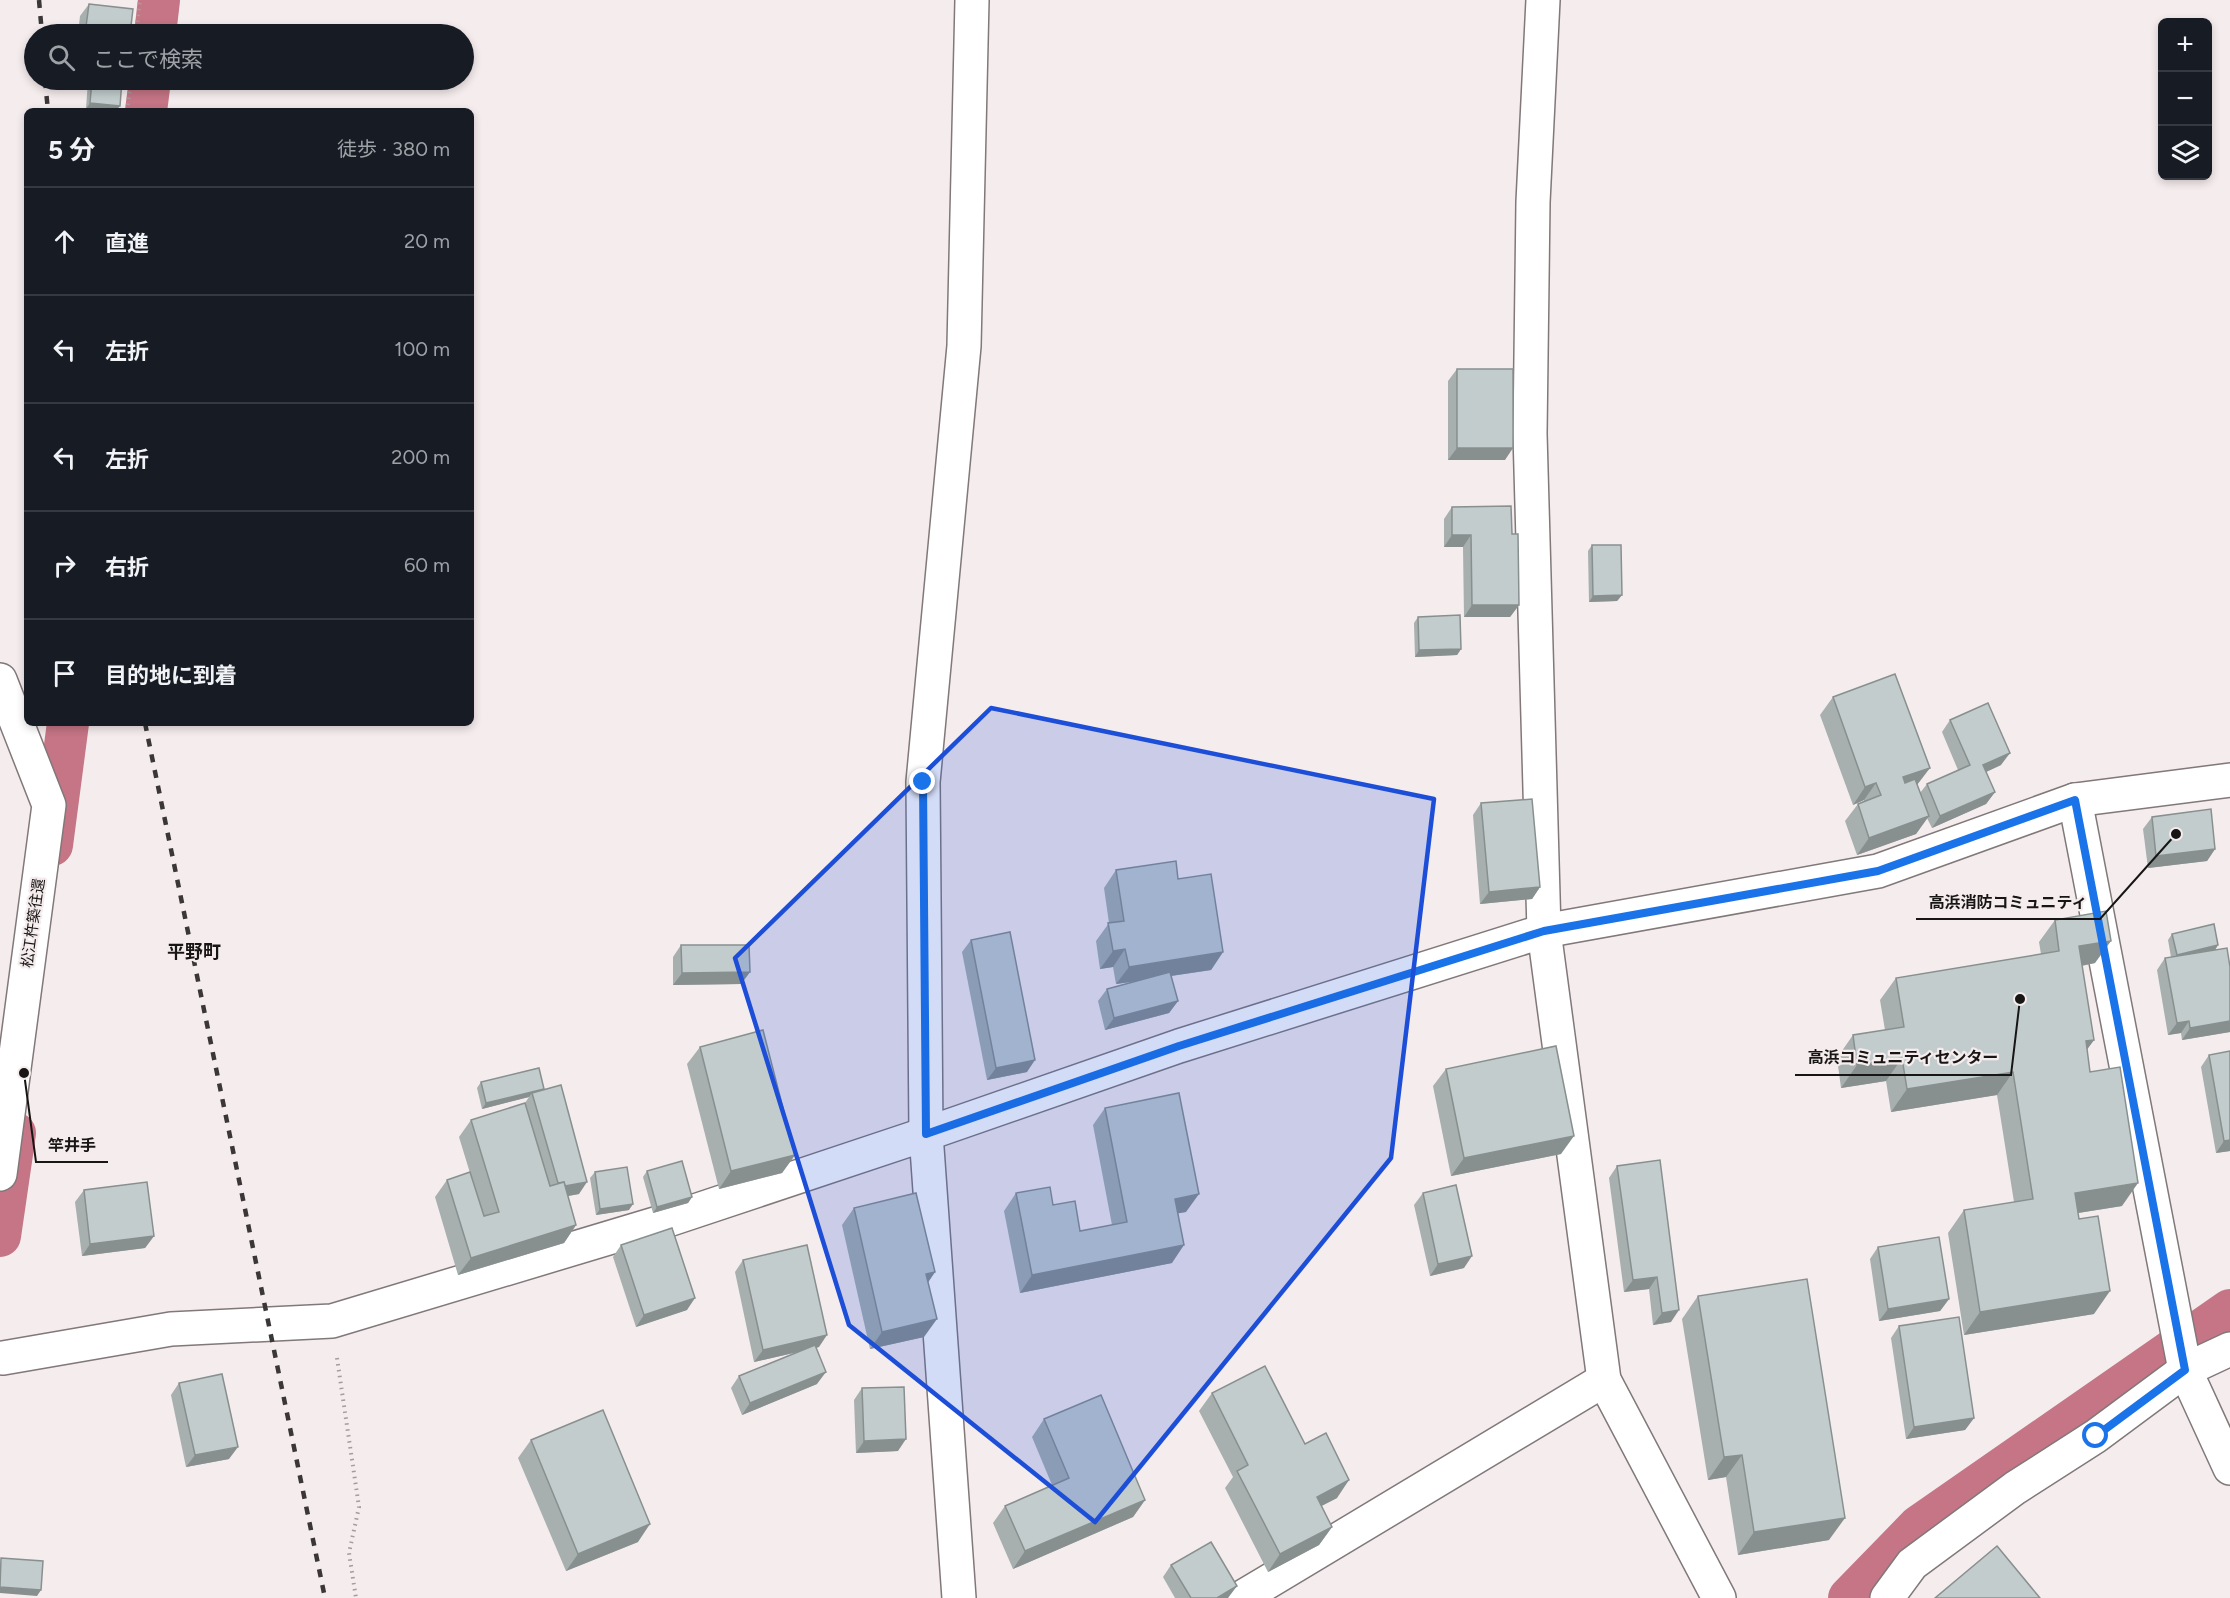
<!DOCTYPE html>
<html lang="ja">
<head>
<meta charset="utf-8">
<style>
	body { margin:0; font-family:Figtree,"Noto Sans JP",sans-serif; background:#20242c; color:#f1f3f6 }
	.controls { position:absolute; right:18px; top:18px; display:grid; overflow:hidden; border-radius:9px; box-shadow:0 3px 9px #0003 }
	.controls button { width:54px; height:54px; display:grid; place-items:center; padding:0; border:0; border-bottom:2px solid #363941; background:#171b24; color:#f1f3f6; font:30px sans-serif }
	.stop { position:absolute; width:18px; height:18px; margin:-14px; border:4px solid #1a73e8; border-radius:50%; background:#fff }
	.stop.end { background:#1a73e8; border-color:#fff; box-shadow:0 2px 6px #0008 }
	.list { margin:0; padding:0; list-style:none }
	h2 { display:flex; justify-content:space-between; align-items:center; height:78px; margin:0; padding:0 24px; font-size:26px }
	h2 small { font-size:20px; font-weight:400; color:#9ea1a6 }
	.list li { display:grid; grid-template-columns:39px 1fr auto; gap:18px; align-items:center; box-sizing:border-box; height:108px; padding:0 24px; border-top:2px solid #363941 }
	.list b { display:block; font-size:22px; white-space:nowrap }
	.list em { font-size:20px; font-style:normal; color:#9ea1a6 }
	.icon { flex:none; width:33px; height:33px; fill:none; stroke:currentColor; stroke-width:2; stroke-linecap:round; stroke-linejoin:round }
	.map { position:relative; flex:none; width:2230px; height:1598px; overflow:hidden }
	.search { position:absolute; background:#171b24; box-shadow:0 3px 9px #0003; left:24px; top:24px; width:450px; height:66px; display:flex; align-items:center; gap:15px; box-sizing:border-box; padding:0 21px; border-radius:33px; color:#9ea1a6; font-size:22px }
	.panel { position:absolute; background:#171b24; box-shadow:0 3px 9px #0003; left:24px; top:108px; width:450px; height:618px; border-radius:9px }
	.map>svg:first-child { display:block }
</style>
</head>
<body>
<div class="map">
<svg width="2230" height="1598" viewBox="0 0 2230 1598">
	<rect width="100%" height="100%" fill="#f5eced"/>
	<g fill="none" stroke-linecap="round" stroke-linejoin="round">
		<g stroke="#c57585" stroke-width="42">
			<polyline points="155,34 159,0"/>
			<polyline points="146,111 150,80"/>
			<polyline points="52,845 68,723"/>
			<polyline points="0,1236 15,1133"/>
			<polyline points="1849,1598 1919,1526 2230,1310"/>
		</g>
		<g stroke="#807879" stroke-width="36">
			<g id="minor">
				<polyline points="1543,0 1533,202 1530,434 1544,931 1604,1380 1719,1598"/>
				<polyline points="0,680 49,805 0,1174"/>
				<polyline points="2075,800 2185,1370 2230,1468"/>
				<polyline points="3,1358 171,1329 332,1321 665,1221 926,1134 1179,1046 1544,931 1878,871 2075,800 2230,780"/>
				<polyline points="959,1598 926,1134 923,782 964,346 972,0"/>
				<polyline points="1241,1598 1604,1380"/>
				<polyline points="1887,1598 1912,1564 2015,1488 2096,1436 2185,1370 2230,1349"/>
			</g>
		</g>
		<g stroke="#a49d9d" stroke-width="4" stroke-dasharray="1.5 4.5" stroke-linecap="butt">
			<polyline points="136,34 140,0"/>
			<polyline points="127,111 131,80"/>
			<polyline points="337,1358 359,1507 349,1553 356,1598"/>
		</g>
		<use href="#minor" stroke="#fff" stroke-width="33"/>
		<g stroke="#3b3738" stroke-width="4.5" stroke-dasharray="8 8" stroke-linecap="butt">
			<polyline points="39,0 42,34"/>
			<polyline points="45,80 48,111"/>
			<polyline points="145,723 325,1598"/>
		</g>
	</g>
	<g fill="#a7afaf">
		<polygon points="89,4 130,34 78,34 80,16"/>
		<polygon points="88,80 122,80 116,111 86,109"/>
		<polygon points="1457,369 1505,460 1448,460 1448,381"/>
		<polygon points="1452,507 1512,534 1519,605 1510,617 1464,617 1463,547 1444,547 1444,519"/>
		<polygon points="1592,545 1622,595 1617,601 1589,602 1588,551"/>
		<polygon points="1418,617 1461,649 1457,655 1415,657 1414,623"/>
		<polygon points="1833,697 1917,786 1920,793 1927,784 1958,770 1942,732 1950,720 2001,765 1986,772 1995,792 1986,804 1932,828 1927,818 1916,834 1857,855 1845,821 1858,804 1864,801 1864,800 1853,805 1820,715"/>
		<polygon points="1481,803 1540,887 1532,899 1480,904 1473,815"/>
		<polygon points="2152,817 2215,849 2207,861 2148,868 2143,829"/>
		<polygon points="1116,870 1178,879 1223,952 1211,970 1171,976 1178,1001 1169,1013 1105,1030 1098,1001 1107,989 1133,982 1116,984 1113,967 1100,969 1096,941 1109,923 1104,888"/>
		<polygon points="2055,920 2095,963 2082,966 2094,1040 2087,1049 2090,1072 2122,1206 2078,1213 2094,1314 1964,1335 1948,1233 1964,1210 2014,1202 1997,1095 1891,1112 1886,1081 1841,1088 1837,1058 1853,1035 1885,1030 1880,1000 1896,978 2041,954 2039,942"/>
		<polygon points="2172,934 2216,949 2230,1032 2182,1040 2181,1033 2168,1035 2157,970 2165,958 2171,957 2168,940"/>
		<polygon points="971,940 1027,1072 987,1080 962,952"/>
		<polygon points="681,945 750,972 741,984 673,985 673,957"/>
		<polygon points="700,1047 795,1155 782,1173 719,1189 687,1064"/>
		<polygon points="2230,1051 2230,1151 2216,1153 2201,1067 2209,1055"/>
		<polygon points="1446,1069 1561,1154 1451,1176 1433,1086"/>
		<polygon points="481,1082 543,1090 579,1194 568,1196 576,1225 564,1243 458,1275 435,1197 447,1180 470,1173 459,1137 471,1120 525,1103 529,1097 482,1109 477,1088"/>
		<polygon points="1105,1108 1186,1212 1178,1213 1172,1263 1020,1293 1004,1211 1016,1193 1053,1205 1080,1231 1112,1225 1093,1125"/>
		<polygon points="1660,1160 1671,1322 1653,1325 1649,1289 1624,1292 1609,1178 1617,1166"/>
		<polygon points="647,1171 692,1197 688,1203 653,1213 643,1177"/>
		<polygon points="595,1172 629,1210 596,1215 590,1178"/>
		<polygon points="84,1190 154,1236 145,1248 82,1256 75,1202"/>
		<polygon points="1423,1193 1464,1268 1430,1276 1414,1205"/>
		<polygon points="854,1208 935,1272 928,1282 924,1337 870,1349 842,1225"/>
		<polygon points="621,1245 687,1310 636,1327 613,1257"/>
		<polygon points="1878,1247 1949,1299 1940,1311 1879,1321 1870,1259"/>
		<polygon points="743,1260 819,1347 816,1348 817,1384 742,1415 731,1388 739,1376 798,1352 754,1362 735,1272"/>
		<polygon points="1698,1296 1829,1540 1738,1555 1726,1477 1708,1480 1682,1319"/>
		<polygon points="1899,1326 1974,1418 1965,1430 1906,1439 1891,1338"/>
		<polygon points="179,1383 229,1459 186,1467 171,1395"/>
		<polygon points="862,1388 898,1451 856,1453 854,1400"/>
		<polygon points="1212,1393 1305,1444 1337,1498 1321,1506 1332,1527 1319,1545 1268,1572 1225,1488 1233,1477 1199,1411"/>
		<polygon points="1044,1419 1145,1500 1133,1517 1013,1569 993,1523 1005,1506 1052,1485 1032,1437"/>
		<polygon points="531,1440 638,1542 566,1571 518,1458"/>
		<polygon points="1171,1565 1228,1598 1175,1598 1163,1577"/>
	</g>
	<g fill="#888f8f">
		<polygon points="90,103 120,106 116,111 86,109"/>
		<polygon points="1457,448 1513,448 1505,460 1448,460"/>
		<polygon points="1452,535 1471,535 1463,547 1444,547"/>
		<polygon points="1622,595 1617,601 1589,602 1593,596"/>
		<polygon points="1472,605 1519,605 1510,617 1464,617"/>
		<polygon points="1461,649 1457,655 1415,657 1419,650"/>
		<polygon points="2010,753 2001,765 1975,777 1983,765"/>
		<polygon points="1930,768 1917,785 1890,795 1903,777"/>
		<polygon points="1876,783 1864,800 1853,805 1865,787"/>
		<polygon points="1995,792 1986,804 1932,828 1940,816"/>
		<polygon points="1929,816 1916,834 1857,855 1869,838"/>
		<polygon points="2215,849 2207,861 2148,868 2156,856"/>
		<polygon points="1540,887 1532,899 1480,904 1489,892"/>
		<polygon points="2111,941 2095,963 2063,969 2079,946"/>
		<polygon points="2218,945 2214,952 2172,961 2177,955"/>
		<polygon points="1125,949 1113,967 1100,969 1113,951"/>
		<polygon points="1223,952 1211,970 1116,984 1129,967"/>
		<polygon points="750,972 741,984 673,985 682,973"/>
		<polygon points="1178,1001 1169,1013 1105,1030 1114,1018"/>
		<polygon points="2189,1021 2181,1033 2168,1035 2177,1023"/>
		<polygon points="2230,1021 2230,1032 2182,1040 2190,1028"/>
		<polygon points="2094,1040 2078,1062 2086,1041"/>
		<polygon points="1902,1058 1886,1081 1841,1088 1857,1065"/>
		<polygon points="1035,1060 1027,1072 987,1080 996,1068"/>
		<polygon points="2013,1072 1997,1095 1891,1112 1907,1089"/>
		<polygon points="544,1089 540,1095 532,1093 529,1097 482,1109 486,1103"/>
		<polygon points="1574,1136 1561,1154 1451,1176 1464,1158"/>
		<polygon points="2230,1140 2230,1151 2216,1153 2224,1141"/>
		<polygon points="795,1155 782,1173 719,1189 731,1171"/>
		<polygon points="587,1182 579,1194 551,1199 560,1187"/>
		<polygon points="2138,1183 2122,1206 2059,1216 2075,1193"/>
		<polygon points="1199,1194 1186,1212 1163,1216 1175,1199"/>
		<polygon points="692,1197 688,1203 653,1213 657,1207"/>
		<polygon points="633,1204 629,1210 596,1215 600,1209"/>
		<polygon points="576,1225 564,1243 458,1275 471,1258"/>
		<polygon points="154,1236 145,1248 82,1256 90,1244"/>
		<polygon points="1184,1245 1172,1263 1020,1293 1032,1275"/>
		<polygon points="1472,1256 1464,1268 1430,1276 1438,1264"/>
		<polygon points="935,1272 923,1290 926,1274"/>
		<polygon points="1657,1277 1649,1289 1624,1292 1633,1280"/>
		<polygon points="2110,1291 2094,1314 1964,1335 1980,1312"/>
		<polygon points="695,1298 687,1310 636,1327 644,1315"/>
		<polygon points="1949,1299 1940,1311 1879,1321 1888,1309"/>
		<polygon points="1679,1310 1671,1322 1653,1325 1662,1313"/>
		<polygon points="937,1319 924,1337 870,1349 882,1332"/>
		<polygon points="827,1335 819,1347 754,1362 763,1350"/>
		<polygon points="826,1372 817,1384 742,1415 750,1403"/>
		<polygon points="1974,1418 1965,1430 1906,1439 1914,1427"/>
		<polygon points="906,1439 898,1451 856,1453 864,1441"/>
		<polygon points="238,1447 229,1459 186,1467 195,1455"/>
		<polygon points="1742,1455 1726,1477 1708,1480 1724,1457"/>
		<polygon points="1349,1480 1337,1498 1304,1515 1317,1497"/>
		<polygon points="1145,1500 1133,1517 1013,1569 1025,1551"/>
		<polygon points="1845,1518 1829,1540 1738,1555 1754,1532"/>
		<polygon points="650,1524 638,1542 566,1571 578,1554"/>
		<polygon points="1332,1527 1319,1545 1268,1572 1280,1554"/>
		<polygon points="1237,1586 1228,1598 1217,1598"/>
		<polygon points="0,1587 41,1590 37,1596 0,1593"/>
	</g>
	<g fill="#c2cccc" stroke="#888f8f" stroke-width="1.5">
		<polygon points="89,4 133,9 130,34 85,34"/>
		<polygon points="92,80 122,80 120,106 90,103"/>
		<rect x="1457" y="369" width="56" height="79"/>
		<polygon points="1511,506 1512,534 1518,534 1519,605 1472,605 1471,535 1452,535 1452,507"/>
		<polygon points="1592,545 1621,545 1622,595 1593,596"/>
		<polygon points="1460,615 1461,649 1419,650 1418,617"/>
		<polygon points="1895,674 1930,768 1903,777 1905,783 1915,779 1929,816 1869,838 1858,804 1881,795 1876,783 1865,787 1833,697"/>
		<polygon points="1988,703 2010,753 1983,765 1995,792 1940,816 1927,784 1970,765 1950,720"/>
		<polygon points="1532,799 1540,887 1489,892 1481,803"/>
		<polygon points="2211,809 2215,849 2156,856 2152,817"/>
		<polygon points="1176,861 1178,879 1211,874 1223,952 1129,967 1125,949 1113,951 1108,923 1124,921 1116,870"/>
		<polygon points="2106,911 2111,941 2079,946 2094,1040 2086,1041 2090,1072 2120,1067 2138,1183 2075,1193 2079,1219 2098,1216 2110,1291 1980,1312 1964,1210 2033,1199 2013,1072 1907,1089 1902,1058 1857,1065 1853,1035 1904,1027 1896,978 2059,951 2055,920"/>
		<polygon points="2214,924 2218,945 2177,955 2172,934"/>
		<polygon points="1010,932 1035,1060 996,1068 971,940"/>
		<polygon points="681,945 749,945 750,972 682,973"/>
		<polygon points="2227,948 2230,967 2230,1021 2190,1028 2189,1021 2177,1023 2165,958"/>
		<polygon points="1170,972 1178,1001 1114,1018 1107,989"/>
		<polygon points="763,1030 795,1155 731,1171 700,1047"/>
		<polygon points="1556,1046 1574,1136 1464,1158 1446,1069"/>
		<polygon points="2230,1051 2230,1140 2224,1141 2209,1055"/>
		<polygon points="539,1068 544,1089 486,1103 481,1082"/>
		<polygon points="561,1085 587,1182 565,1186 564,1182 558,1183 532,1093"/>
		<polygon points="1179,1093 1199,1194 1175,1199 1184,1245 1032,1275 1016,1193 1050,1187 1053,1205 1075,1201 1080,1231 1127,1222 1105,1108"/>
		<polygon points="525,1103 550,1186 564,1182 576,1225 471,1258 447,1180 470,1172 484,1216 499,1212 471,1120"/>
		<polygon points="1660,1160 1679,1310 1662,1313 1657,1277 1633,1280 1617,1166"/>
		<polygon points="682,1161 692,1197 657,1207 647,1171"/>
		<polygon points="627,1167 633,1204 600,1209 595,1172"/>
		<polygon points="147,1182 154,1236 90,1244 84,1190"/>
		<polygon points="1456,1185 1472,1256 1438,1264 1423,1193"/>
		<polygon points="916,1193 935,1272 926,1274 937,1319 882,1332 854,1208"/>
		<polygon points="672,1228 695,1298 644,1315 621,1245"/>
		<polygon points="1939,1237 1949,1299 1888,1309 1878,1247"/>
		<polygon points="807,1245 827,1335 763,1350 743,1260"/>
		<polygon points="1807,1279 1845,1518 1754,1532 1742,1455 1724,1457 1698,1296"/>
		<polygon points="1959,1317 1974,1418 1914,1427 1899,1326"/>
		<polygon points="815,1345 826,1372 750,1403 739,1376"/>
		<polygon points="1265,1366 1305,1444 1326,1433 1349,1480 1317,1497 1332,1527 1280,1554 1237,1471 1248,1465 1212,1393"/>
		<polygon points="222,1374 238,1447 195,1455 179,1383"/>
		<polygon points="904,1387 906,1439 864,1441 862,1388"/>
		<polygon points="1101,1395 1145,1500 1025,1551 1005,1506 1069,1478 1044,1419"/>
		<polygon points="603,1410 650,1524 578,1554 531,1440"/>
		<polygon points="1211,1542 1237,1586 1217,1598 1191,1598 1171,1565"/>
		<polygon points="1997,1546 2040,1598 1935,1598"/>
		<polygon points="1,1558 43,1561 41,1590 0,1587"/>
	</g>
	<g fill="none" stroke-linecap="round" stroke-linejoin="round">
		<polyline stroke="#1a73e8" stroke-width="8" points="923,782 926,1134 1179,1046 1544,931 1878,871 2075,800 2185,1370 2096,1436"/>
	</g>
	<path fill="#1d4ed8" fill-opacity="0.2" stroke="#1d4ed8" stroke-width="4.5" stroke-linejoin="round" d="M991,708L1434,799L1391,1158L1095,1522L849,1325L735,958Z"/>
	<g text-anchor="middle" stroke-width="4.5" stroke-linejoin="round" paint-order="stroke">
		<g font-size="15" fill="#181515" stroke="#f5eced">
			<text transform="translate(33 923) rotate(-82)" y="5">松江杵築往還</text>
		</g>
		<g font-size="18" font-weight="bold" fill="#181515" stroke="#f5eced">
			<text x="194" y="958">平野町</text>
		</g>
	</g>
	<path fill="none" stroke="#181515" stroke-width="2" d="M2176 834L2100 919H1916M2020 999L2011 1075H1795M24 1073L36 1162H108"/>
	<g fill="#181515" stroke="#f5eced" stroke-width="2">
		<circle cx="2176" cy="834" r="6"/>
		<circle cx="2020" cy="999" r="6"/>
		<circle cx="24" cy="1073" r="6"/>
	</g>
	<g font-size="16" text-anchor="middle" font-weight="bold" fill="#181515" stroke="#f5eced" stroke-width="4.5" stroke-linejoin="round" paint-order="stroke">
		<text x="2008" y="908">高浜消防コミュニティ</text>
		<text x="1903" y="1063">高浜コミュニティセンター</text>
		<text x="72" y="1151">竿井手</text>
	</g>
</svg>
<div class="controls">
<button>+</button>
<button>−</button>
<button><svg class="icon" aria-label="layers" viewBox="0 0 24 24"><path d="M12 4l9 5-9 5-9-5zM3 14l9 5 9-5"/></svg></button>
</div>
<div class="stop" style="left:2096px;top:1436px"></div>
<div class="stop end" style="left:923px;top:782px"></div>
<div class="search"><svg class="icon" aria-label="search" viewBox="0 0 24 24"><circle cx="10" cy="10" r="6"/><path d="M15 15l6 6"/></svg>ここで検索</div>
<section class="panel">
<h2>5 分<small>徒歩 · 380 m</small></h2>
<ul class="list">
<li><svg class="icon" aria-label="ahead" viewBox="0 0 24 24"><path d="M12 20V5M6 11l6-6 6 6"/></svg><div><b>直進</b></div><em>20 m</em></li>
<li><svg class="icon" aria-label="left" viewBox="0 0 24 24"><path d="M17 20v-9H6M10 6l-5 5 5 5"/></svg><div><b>左折</b></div><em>100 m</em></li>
<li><svg class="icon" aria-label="left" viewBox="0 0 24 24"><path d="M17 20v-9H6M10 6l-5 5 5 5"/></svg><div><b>左折</b></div><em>200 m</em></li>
<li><svg class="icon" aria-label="right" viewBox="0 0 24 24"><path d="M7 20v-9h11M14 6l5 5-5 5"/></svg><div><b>右折</b></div><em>60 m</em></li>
<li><svg class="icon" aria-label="arrive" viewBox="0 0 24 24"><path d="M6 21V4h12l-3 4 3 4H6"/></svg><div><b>目的地に到着</b></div></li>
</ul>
</section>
</div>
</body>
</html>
